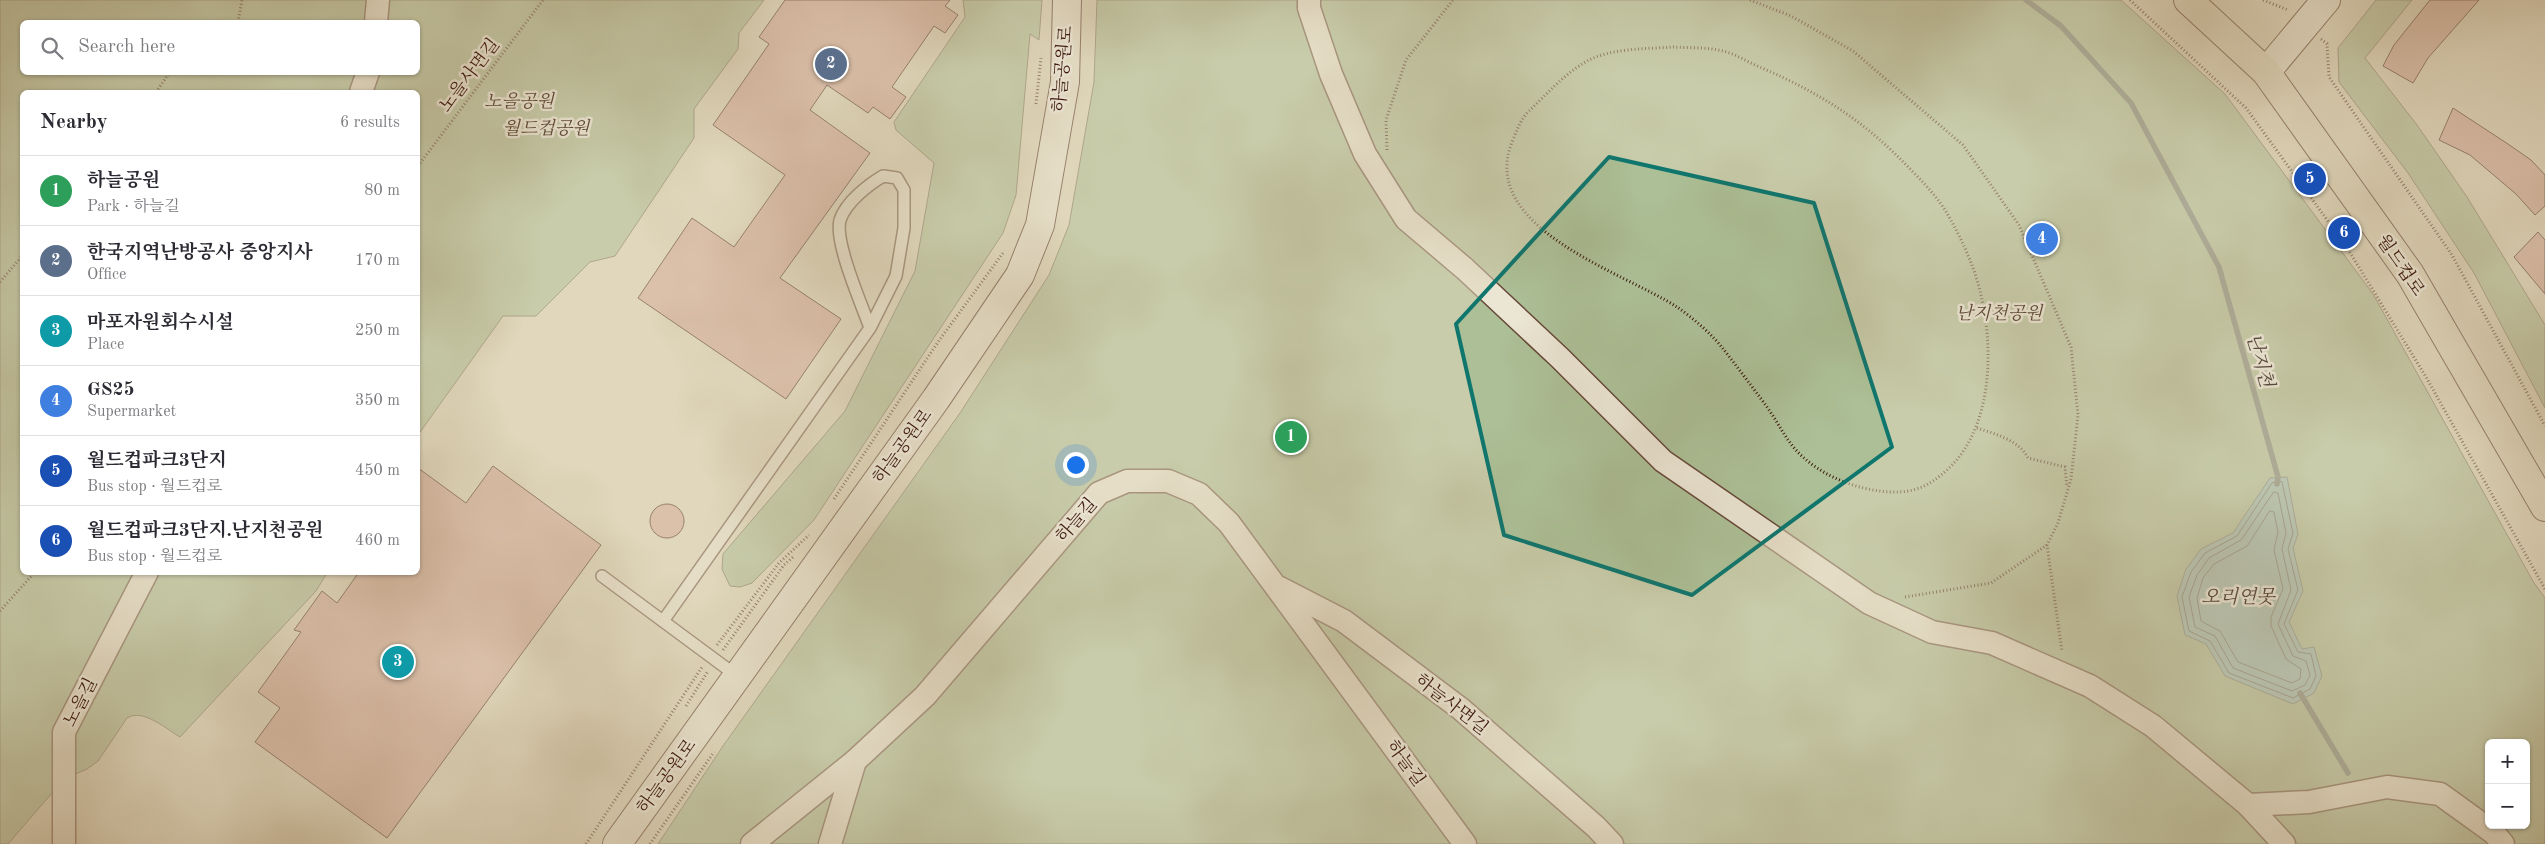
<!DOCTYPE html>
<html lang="en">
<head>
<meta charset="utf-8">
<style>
	body { margin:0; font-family:"Old Standard TT","Noto Serif KR",serif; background:#f2f2f3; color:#2b2b33 }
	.controls { position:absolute; right:15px; bottom:15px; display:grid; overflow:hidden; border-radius:8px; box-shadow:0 1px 4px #0004 }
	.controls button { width:45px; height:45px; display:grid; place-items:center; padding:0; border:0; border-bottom:1px solid #e1e1e2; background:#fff; color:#2b2b33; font:25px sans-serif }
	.you { position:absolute; left:1075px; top:464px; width:18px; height:18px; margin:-12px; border:4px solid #fff; border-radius:50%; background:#1a73e8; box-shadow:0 0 0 8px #1a73e833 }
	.badge { display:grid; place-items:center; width:32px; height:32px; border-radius:50%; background:#b45309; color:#fff; font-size:16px; font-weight:700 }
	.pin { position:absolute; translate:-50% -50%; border:2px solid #fff; box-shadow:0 1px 5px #0006 }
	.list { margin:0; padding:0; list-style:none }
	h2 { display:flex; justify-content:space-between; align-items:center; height:65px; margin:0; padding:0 20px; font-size:21px }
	h2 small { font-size:16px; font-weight:400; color:#7c7c81 }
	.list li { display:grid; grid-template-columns:32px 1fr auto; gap:15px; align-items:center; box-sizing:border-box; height:70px; padding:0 20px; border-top:1px solid #e1e1e2 }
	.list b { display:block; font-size:19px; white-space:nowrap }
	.list p { margin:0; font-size:16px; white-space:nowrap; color:#7c7c81 }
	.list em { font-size:16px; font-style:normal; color:#7c7c81 }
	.icon { flex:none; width:28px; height:28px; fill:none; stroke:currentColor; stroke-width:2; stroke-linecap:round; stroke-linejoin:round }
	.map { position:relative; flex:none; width:2545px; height:844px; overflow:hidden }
	.search { position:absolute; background:#fff; box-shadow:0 1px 4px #0004; left:20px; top:20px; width:400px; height:55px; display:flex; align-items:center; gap:12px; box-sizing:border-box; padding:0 18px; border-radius:8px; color:#7c7c81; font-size:19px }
	.panel { position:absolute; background:#fff; box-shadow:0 1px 4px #0004; left:20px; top:90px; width:400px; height:485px; border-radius:8px }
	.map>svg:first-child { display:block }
</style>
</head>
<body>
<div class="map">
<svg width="2545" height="844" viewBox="0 0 2545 844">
	<rect width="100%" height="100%" fill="#e0d7bc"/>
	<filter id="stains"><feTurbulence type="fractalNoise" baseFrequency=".004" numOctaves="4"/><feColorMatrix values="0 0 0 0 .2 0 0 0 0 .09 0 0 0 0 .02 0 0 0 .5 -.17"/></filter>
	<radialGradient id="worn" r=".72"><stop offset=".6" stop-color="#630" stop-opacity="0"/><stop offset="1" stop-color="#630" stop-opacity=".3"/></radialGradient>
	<g fill="#acbf96" stroke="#746c52" fill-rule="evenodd">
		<path d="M0,0H764L739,33L738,49L694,109V138L615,256L590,262L536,316H503L418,435V92H22V572L327,573L316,591L180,737C166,729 143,708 127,718L98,761L87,769L64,779L8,844H0ZM22,22H418V72H22Z"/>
		<polygon points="963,0 1042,0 1039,40 1030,34 1016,195 1003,233 814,520 752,583 740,587 730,586 722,569 723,554 845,411 915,271 934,163 896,130 894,122 965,17"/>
		<path d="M1097,0H2121L2225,94L2373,294L2534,583L2545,598V844H658L723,746L960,413L1049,275L1069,225L1094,82ZM2489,743H2526V825H2489Z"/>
		<polygon points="2376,0 2412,0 2365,58 2417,125 2467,197 2545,325 2545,408 2474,273 2408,173 2339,82 2338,48"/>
	</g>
	<polygon fill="#94bab1" stroke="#717a6f" points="2287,477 2298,534 2293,548 2303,591 2289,622 2302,649 2314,647 2322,676 2314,693 2293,704 2225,676 2206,644 2185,635 2177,596 2186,569 2201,549 2233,533 2270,478"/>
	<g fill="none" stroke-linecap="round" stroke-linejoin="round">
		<g stroke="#686a5f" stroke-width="1">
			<polygon points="2282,482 2293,533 2288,549 2298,590 2284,624 2298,652 2311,654 2316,676 2310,689 2293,698 2229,673 2210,641 2189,631 2182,597 2191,572 2205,553 2237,536 2272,483"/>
			<polygon points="2274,492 2278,493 2286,533 2282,549 2291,590 2278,624 2293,656 2306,661 2310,675 2305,685 2292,691 2233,668 2215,636 2195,627 2189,597 2197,575 2209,558 2241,540"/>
			<polygon points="2270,511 2274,512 2278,532 2274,550 2283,589 2271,617 2271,626 2286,659 2301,669 2300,679 2292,683 2238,662 2220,631 2201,621 2197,598 2203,578 2214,564 2247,546"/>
		</g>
		<g stroke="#717a6f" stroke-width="5.5">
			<polyline points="2026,0 2061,26 2131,103 2219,267 2278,477 2277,484"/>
			<polyline points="2300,693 2348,773"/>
		</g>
	</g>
	<g fill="#d6a494" stroke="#3d190d">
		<polygon points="785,0 950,0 945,6 958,15 945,33 934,26 892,87 906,97 890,119 873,107 868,113 827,85 810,110 870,153 780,278 841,319 786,399 638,298 692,218 734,247 785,175 713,125 769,44 759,37"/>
		<polygon points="2430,0 2479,0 2428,58 2413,83 2383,66 2394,45"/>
		<polygon points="2453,108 2508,144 2531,160 2545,175 2545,206 2535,215 2516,194 2470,155 2439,140"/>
		<polygon points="2538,232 2545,240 2545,294 2514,257"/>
		<polygon points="493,466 601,545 387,838 255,742 280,708 258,692 301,632 294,630 322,591 337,603 359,572 418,572 418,468 466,503"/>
		<circle cx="667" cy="521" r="17"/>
	</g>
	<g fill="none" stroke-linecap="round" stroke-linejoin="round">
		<g stroke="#664839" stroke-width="14">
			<g id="lane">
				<polyline points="602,576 737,676"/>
				<path d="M663,621L870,328L896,276L904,228V190L897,178L883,176C868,185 846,202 840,220C834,242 862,305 870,328"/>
			</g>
		</g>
		<g stroke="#664839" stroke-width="25">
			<g id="street">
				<polyline points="1309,0 1309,8 1331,74 1365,154 1406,219 1465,269 1560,358 1663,461 1869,603 1932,632 1992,643 2090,686 2153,726 2248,805 2284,844"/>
				<polyline points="376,22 378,0"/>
				<polyline points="361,92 368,72"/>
				<polyline points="1280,588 1344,621 1461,709 1596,827 1612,844"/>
				<polyline points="2248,805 2309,802 2387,787 2440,794 2494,833 2503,844"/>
				<polyline points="64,844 64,732 147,572"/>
				<polyline points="752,844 855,761 925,696 1099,493 1127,481 1168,481 1199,494 1229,523 1465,844"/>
				<polyline points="830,844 855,761"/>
			</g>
		</g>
		<g stroke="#3d190d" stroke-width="30">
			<g id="secondary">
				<polyline points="2266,72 2326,0"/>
				<polyline points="617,844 936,399 1020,275 1040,225 1065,82 1067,0"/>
			</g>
		</g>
		<g stroke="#3d190d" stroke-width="30">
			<polyline id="primary" points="2188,0 2266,72 2410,274 2545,507"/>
		</g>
		<g stroke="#3d190d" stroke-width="3" stroke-dasharray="1 2.5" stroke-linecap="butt">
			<polyline points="1750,0 1791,16 1853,51 1963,145 2019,225 2071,347 2078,415 2071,479 2058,523 2047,545 2062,652"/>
			<polyline points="2130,0 2246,108 2346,246 2426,377 2545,589"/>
			<polyline points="2263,0 2288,10"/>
			<polyline points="238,22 242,0"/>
			<polyline points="2321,39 2327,44 2329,77 2452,255 2545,426"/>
			<path d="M1673,47C1689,48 1707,47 1723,51C1736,54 1749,63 1762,68C1824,95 1867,123 1913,172C1925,184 1936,196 1945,210C1956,228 1966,249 1973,268C1995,328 1998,424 1947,470C1929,486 1915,493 1890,492C1856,490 1818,475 1795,449C1784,436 1777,421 1767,407C1753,388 1739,369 1724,350C1713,335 1693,318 1677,307C1623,272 1478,228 1512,142C1517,130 1520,120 1529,111C1547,94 1566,72 1589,60C1613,48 1646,49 1673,47Z"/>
			<polyline points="156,92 170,72"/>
			<polyline points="1036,104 1041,58"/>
			<polyline points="1387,150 1386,120 1406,60 1453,0"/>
			<polyline points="418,166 543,0"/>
			<polyline points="0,282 22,256"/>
			<path d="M1977,428C1995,434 2019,440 2028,458L2065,467L2067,487"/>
			<polyline points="834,499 938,342 1003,253"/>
			<polyline points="1905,597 1991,583 2047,545"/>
			<polyline points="0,611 35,572"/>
			<polyline points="717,645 779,563 809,535"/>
			<polyline points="723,650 784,565 793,557"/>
			<polyline points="686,706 708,671"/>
			<polyline points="586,844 702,667"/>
			<polyline points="650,844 714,752"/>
		</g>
		<use href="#lane" stroke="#ebe5d3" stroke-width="11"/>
		<use href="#street" stroke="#ebe5d3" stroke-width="22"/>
		<use href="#secondary" stroke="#ebe5d3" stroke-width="28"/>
		<use href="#primary" stroke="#e0d7bc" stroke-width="28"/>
	</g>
	<path d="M0 0H2545V844H0ZM1609,157L1814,203L1892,447L1692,595L1504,535L1456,324Z" fill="#e0d7bc" fill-opacity=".55" fill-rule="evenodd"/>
	<path fill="none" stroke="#0f766e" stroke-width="4" stroke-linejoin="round" d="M1609,157L1814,203L1892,447L1692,595L1504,535L1456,324Z"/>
	<g text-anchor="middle" stroke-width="5" stroke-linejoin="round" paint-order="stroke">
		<g font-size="18" fill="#3d190d" stroke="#ebe5d3">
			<text transform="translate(1062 69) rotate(-85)" y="6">하늘공원로</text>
			<text transform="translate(469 75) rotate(-53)" y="6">노을사면길</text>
			<text transform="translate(2401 265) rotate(56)" y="6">월드컵로</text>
			<text transform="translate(902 446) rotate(-54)" y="6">하늘공원로</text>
			<text transform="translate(1076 520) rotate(-49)" y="6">하늘길</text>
			<text transform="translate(80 702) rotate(-63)" y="6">노을길</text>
			<text transform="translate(1452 704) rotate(38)" y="6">하늘사면길</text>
			<text transform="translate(1406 763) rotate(54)" y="6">하늘길</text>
			<text transform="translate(666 776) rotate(-54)" y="6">하늘공원로</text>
		</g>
		<g font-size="18" font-style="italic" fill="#5e4b36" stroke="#ebe5d3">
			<text x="519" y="107">노을공원</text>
			<text x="546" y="134">월드컵공원</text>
			<text x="1999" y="319">난지천공원</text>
		</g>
		<g font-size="19" font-style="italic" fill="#57493e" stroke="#ebe5d3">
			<text transform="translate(2261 360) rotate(74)" y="7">난지천</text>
			<text x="2238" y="603">오리연못</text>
		</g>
	</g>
	<rect width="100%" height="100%" filter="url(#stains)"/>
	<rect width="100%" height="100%" fill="url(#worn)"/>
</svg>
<div class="controls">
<button>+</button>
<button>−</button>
</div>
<div class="you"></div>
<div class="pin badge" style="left:1291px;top:437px;background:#2e9e5b">1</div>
<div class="pin badge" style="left:831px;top:64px;background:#5c6f8a">2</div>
<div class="pin badge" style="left:398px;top:662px;background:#0f9aa8">3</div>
<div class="pin badge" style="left:2042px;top:239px;background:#3f7fe0">4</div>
<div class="pin badge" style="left:2310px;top:179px;background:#1a4fb4">5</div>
<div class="pin badge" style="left:2344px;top:233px;background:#1a4fb4">6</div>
<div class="search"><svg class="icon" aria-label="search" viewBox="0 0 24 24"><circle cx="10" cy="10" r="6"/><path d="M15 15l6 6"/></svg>Search here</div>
<section class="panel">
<h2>Nearby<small>6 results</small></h2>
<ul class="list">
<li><span class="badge" style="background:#2e9e5b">1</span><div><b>하늘공원</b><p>Park · 하늘길</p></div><em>80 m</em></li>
<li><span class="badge" style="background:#5c6f8a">2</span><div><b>한국지역난방공사 중앙지사</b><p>Office</p></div><em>170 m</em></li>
<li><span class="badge" style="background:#0f9aa8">3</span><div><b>마포자원회수시설</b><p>Place</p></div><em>250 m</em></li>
<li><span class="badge" style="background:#3f7fe0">4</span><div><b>GS25</b><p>Supermarket</p></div><em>350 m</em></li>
<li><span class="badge" style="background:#1a4fb4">5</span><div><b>월드컵파크3단지</b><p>Bus stop · 월드컵로</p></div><em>450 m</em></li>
<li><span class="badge" style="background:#1a4fb4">6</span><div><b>월드컵파크3단지.난지천공원</b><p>Bus stop · 월드컵로</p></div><em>460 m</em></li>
</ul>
</section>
</div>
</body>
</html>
